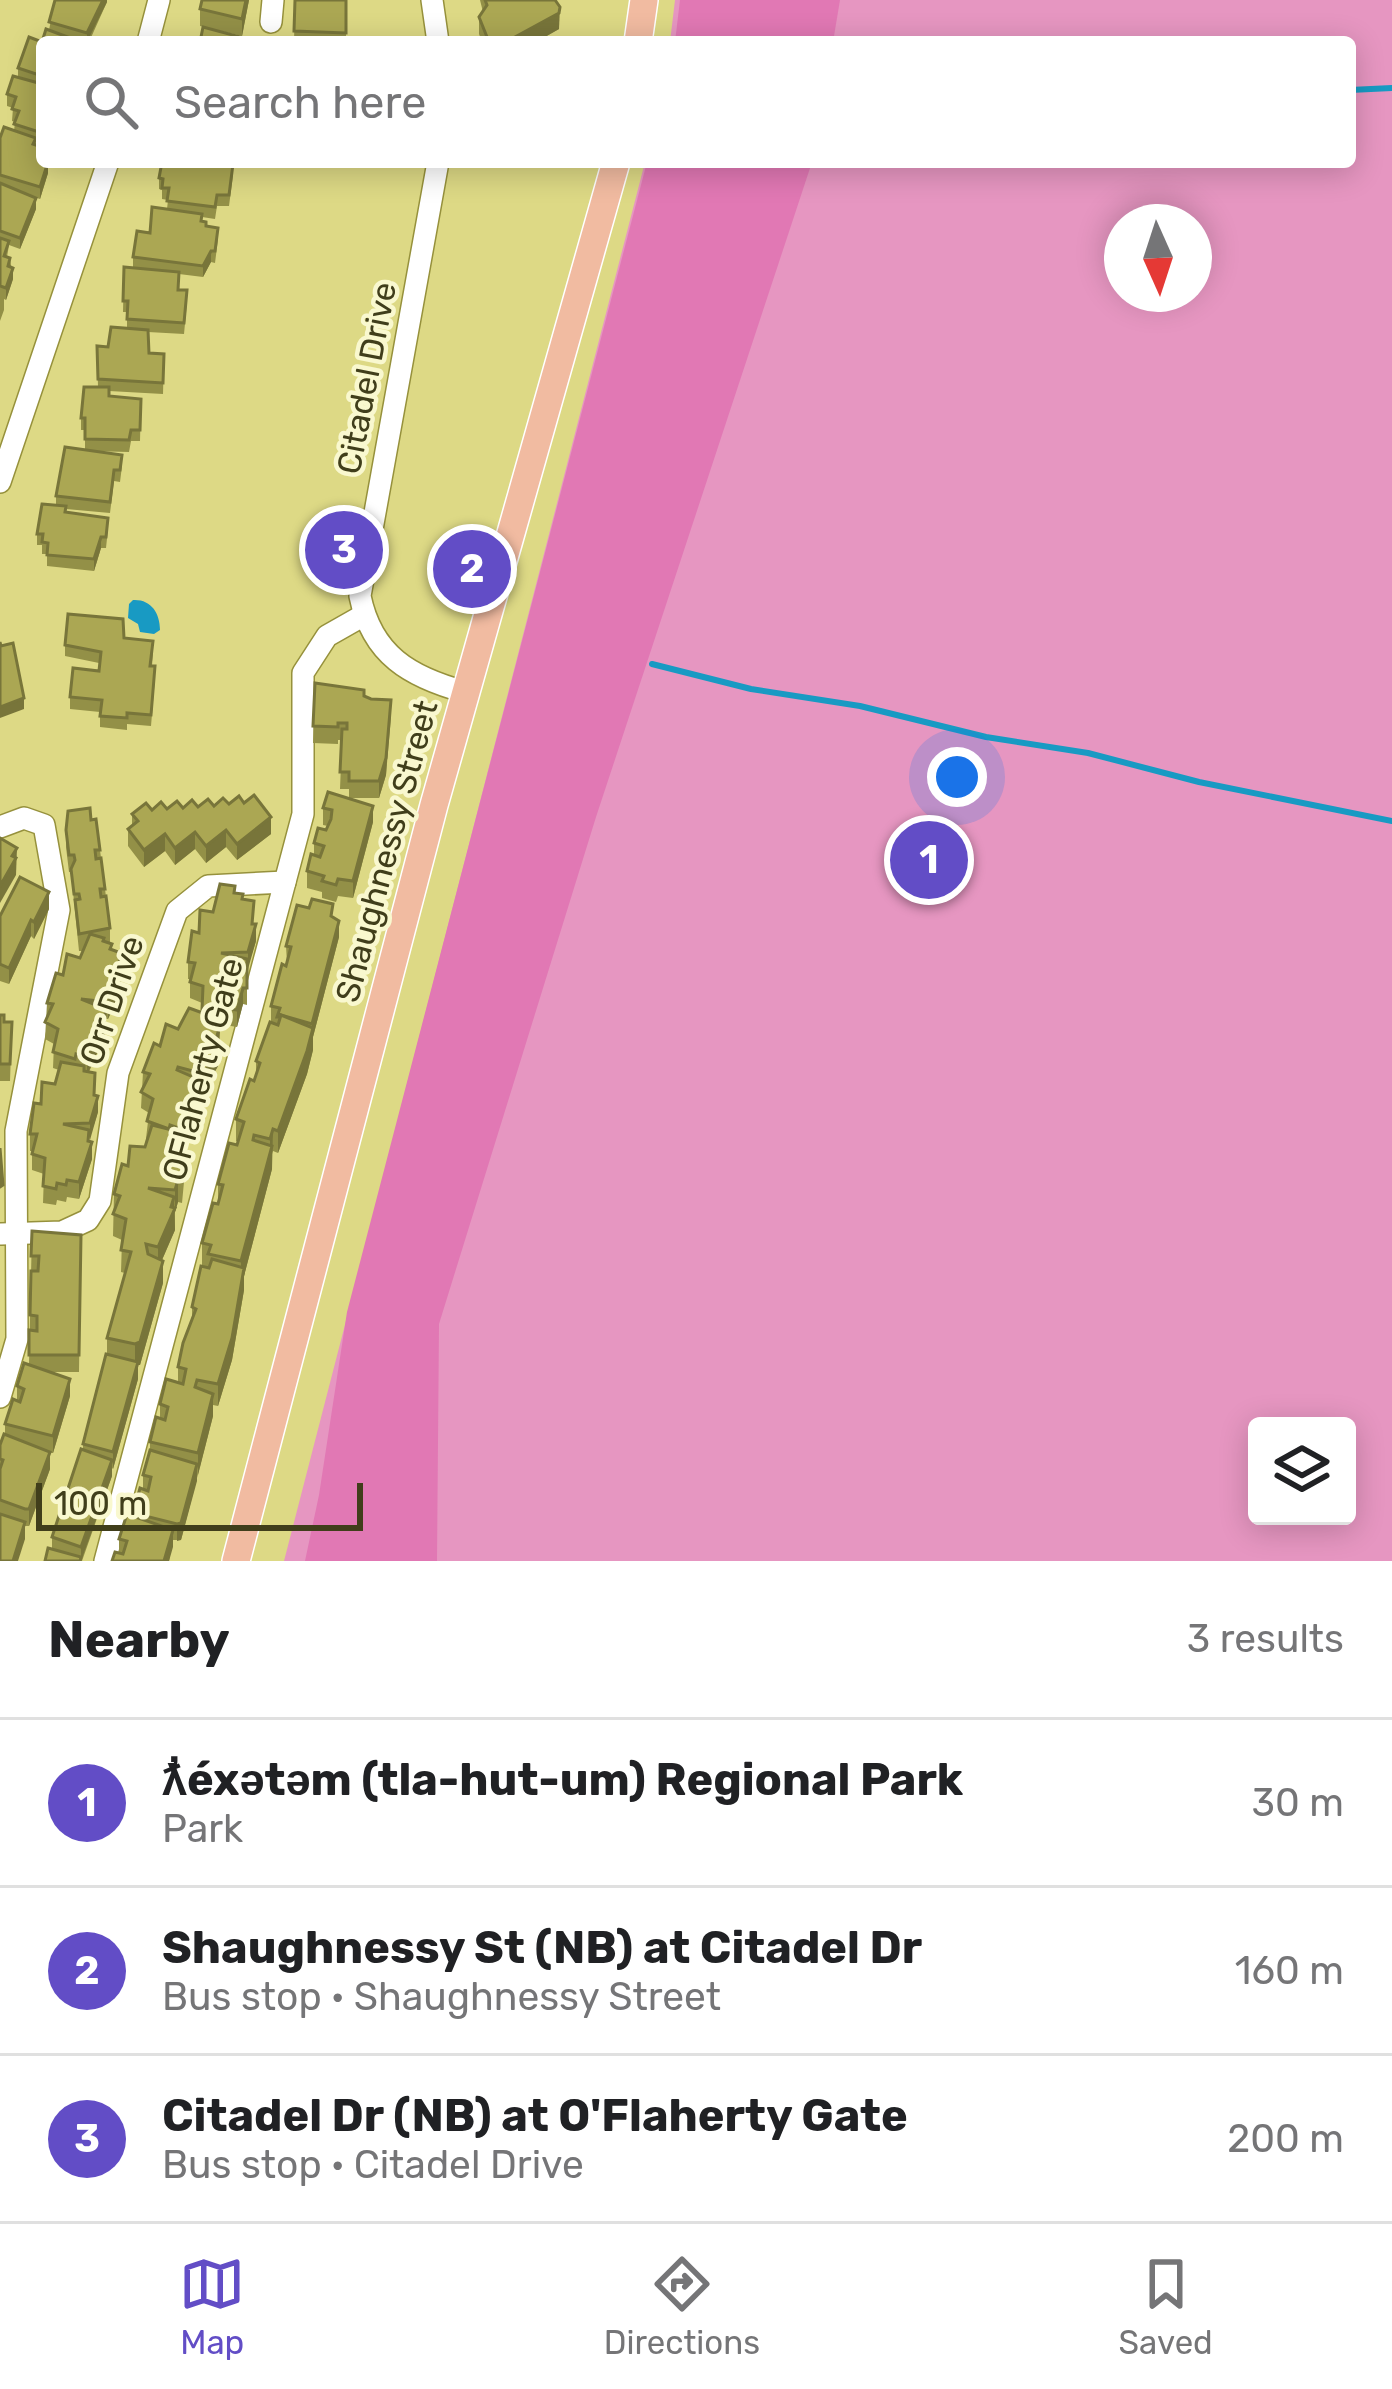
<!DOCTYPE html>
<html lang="en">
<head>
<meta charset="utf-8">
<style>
	body { margin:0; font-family:Rubik,sans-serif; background:#f2f2f2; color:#202124 }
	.controls { position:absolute; right:36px; bottom:36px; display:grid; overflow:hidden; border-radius:12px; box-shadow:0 6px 30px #0003 }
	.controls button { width:108px; height:108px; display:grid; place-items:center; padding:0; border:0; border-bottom:3px solid #e0e0e0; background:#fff; color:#202124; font:60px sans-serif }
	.compass { position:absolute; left:1104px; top:204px; width:108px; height:108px; border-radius:50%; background:#fff; box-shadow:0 6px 30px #0003; rotate:177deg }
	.scale { position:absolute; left:36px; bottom:30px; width:327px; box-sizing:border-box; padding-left:12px; border:6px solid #403e1b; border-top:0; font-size:33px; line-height:42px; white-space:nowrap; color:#403e1b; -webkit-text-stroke:9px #f9f8cf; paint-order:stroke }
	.you { position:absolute; left:957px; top:777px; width:42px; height:42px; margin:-30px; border:9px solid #fff; border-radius:50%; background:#1a73e8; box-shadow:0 0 0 18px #1a73e833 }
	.badge { display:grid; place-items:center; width:78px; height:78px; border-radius:50%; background:#624dc6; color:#fff; font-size:39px; font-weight:700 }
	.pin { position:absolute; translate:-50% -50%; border:6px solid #fff; box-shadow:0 3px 12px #0006 }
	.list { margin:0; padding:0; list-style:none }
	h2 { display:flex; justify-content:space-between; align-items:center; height:156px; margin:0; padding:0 48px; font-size:51px }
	h2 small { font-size:39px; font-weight:400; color:#757577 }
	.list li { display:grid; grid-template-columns:78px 1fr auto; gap:36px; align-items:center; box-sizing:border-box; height:168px; padding:0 48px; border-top:3px solid #e0e0e0 }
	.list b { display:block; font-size:45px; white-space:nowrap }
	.list p { margin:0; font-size:39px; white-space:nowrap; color:#757577 }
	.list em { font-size:39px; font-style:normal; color:#757577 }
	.icon { flex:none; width:66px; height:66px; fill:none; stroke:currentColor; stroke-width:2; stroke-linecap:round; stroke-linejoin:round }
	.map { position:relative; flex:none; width:1392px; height:1561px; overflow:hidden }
	.search { position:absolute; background:#fff; box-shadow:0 6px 30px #0003; left:36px; right:36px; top:36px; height:132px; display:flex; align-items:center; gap:30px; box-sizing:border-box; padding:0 42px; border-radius:12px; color:#757577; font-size:45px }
	.sheet { height:660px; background:#fff }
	nav { display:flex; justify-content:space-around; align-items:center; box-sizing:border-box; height:168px; border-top:3px solid #e0e0e0; background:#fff; font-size:33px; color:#757577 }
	nav a { display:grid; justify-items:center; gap:6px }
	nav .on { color:#624dc6 }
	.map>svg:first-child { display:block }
</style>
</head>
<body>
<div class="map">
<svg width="1392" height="1561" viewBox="0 0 1392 1561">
	<rect width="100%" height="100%" fill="#ddd985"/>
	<path fill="#e696c1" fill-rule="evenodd" d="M675,0H1392V1561H284L645,162H1350V42H670ZM1122,222H1194V294H1122ZM1257,1426H1347V1516H1257Z"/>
	<g fill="#e178b4">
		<polygon points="680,0 840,0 833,42 675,42"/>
		<polygon points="647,162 812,162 596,817 439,1324 437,1561 305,1561 319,1495 347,1312"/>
	</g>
	<path fill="#189ac3" d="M133,600C151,599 160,613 160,630L154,634L140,632L138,624L128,618L129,604Z"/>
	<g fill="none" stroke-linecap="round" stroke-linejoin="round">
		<g stroke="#189ac3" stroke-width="6">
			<polyline points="1350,90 1392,88"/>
			<polyline points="652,664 751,689 860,706 986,737 1088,753 1199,782 1392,821"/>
		</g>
		<g stroke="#96913c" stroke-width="24">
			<g id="minor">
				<polyline points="432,0 438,42"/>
				<polyline points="271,22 273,0"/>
				<polyline points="148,42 159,0"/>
				<path d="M438,162L360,596C372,655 410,677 465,692"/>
				<polyline points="0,482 108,162"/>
				<polyline points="0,827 24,818 44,825 59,910 16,1131 17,1339 0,1397"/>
				<polyline points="1,1234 62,1232 88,1220 100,1201 118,1073 177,911 208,886 285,882"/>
				<polyline points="105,1561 303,814 303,673 327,636 364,615"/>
			</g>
		</g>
		<g stroke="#fff" stroke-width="30">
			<g id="major">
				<polyline points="638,42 644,0"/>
				<polyline points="236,1561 434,805 616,162"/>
			</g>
		</g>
		<use href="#minor" stroke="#fff" stroke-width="21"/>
		<use href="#major" stroke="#f1bba1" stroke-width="27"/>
	</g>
	<g fill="#939047">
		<polygon points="55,0 107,0 107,2 89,42 42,42 42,144 36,142 36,145 42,147 42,162 48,162 48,173 40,199 34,197 36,198 36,209 20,249 9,245 7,257 10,258 13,279 6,300 4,299 4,310 0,321 0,138 4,127 14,131 15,122 12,121 13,108 7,106 7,94 13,76 18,77 18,68 29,37 42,42 46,29 49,30"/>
		<polygon points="249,0 242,36 200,26 200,9"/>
		<polygon points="295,0 346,0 346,42 294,42"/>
		<polygon points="480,0 555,0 559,29 536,42 482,42 479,34 479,17 483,12"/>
		<polygon points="233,175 229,206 217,206 215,219 202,217 202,221 218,239 215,263 211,262 203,277 179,274 179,290 187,302 184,334 148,332 149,353 164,354 163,394 109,391 109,396 141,399 140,441 131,441 129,452 89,451 122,466 120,482 114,481 110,513 66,509 65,512 108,529 106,548 101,548 94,571 47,566 47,554 42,554 42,545 37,545 37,534 56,505 56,496 85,450 85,430 81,430 81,418 98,387 97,346 108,347 127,328 127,312 123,312 124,267 133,267 133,257 167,209 168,200 162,199 162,190 159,189 159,178"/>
		<polygon points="124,638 153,652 152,666 155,678 151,726 127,724 127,730 100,727 100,712 70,709 70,697 99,671 99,663 65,656 65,645"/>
		<polygon points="315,683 364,696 391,717 386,775 379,798 349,798 349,789 340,789 342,740 338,740 338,744 313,743"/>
		<polygon points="229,804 271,834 237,860 226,847 206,863 195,849 175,865 165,851 144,867 128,846 128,829 132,826 132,814 152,810"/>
		<polygon points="323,808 373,822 353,898 338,896 336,902 322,898 322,892 307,888 307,871 314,855 314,843 328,826 323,825"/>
		<polygon points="91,820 100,850 110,928 110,943 121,969 120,993 108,1019 106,1019 101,1055 97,1053 89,1072 98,1112 89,1140 92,1159 79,1199 67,1197 66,1202 57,1200 56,1205 43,1203 44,1174 32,1170 32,1151 30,1151 30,1134 41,1104 55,1084 59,1070 53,1068 54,1044 45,1039 47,1003 63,975 80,958 83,951 79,951 71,872 69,872 66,847 66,830"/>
		<polygon points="235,893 243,899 253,924 256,941 247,969 247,1005 243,1004 237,1027 225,1025 224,1030 220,1029 218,1066 204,1091 202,1090 196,1126 192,1125 185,1139 186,1161 182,1203 178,1202 175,1212 175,1230 162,1260 163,1283 140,1365 138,1365 138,1379 113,1469 112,1468 112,1476 82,1561 45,1561 52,1549 52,1537 83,1450 83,1444 107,1354 107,1338 125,1273 121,1272 122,1240 113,1236 114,1194 128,1166 145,1147 149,1113 141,1108 143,1072 160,1046 178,1029 202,1012 202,1003 190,998 190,979 188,979 188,962 199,933 213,912"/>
		<polygon points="49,909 34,939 31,936 9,984 0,981 0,916"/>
		<polygon points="333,917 339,937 313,1037 313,1050 307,1074 278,1153 273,1151 272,1154 272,1169 244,1276 244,1290 232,1360 218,1406 213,1405 213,1416 181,1540 173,1540 169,1561 112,1561 119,1553 119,1539 133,1516 143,1489 143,1475 150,1450 150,1442 160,1418 160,1404 178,1383 178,1367 192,1321 192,1307 208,1268 202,1265 202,1243 218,1203 218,1184 238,1142 236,1141 236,1119 256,1076 256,1061 271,1022 271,1006 287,963 286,946"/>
		<polygon points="0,1015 4,1022 12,1022 10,1081 0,1081"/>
		<polygon points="32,1231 81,1235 79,1372 51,1372 70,1396 53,1453 50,1453 50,1469 29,1526 25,1526 25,1539 0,1561 0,1445 5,1434 5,1424 17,1401 17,1386 29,1364"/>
	</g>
	<g fill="#78753a">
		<polygon points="103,0 107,0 107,2 87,42 87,33"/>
		<polygon points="246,0 249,0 242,36 242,19"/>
		<polygon points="560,7 559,29 536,42 513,42 515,37"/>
		<polygon points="48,162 48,173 40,199 40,187"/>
		<polygon points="36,198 36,209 20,249 20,238"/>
		<polygon points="211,251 211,262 203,277 203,266"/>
		<polygon points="13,268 13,279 6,300 6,288"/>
		<polygon points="101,537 101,548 94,571 94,559"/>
		<polygon points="24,698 24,709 0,718 0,707"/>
		<polygon points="391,700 386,775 379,798 379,781"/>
		<polygon points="373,806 373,822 353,898 353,881"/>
		<polygon points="271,817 271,834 237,860 237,844"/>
		<polygon points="226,830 226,847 206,863 206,846"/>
		<polygon points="195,832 195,849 175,865 175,848"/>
		<polygon points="165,834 165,851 144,867 144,850"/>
		<polygon points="17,848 16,875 0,903 0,886"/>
		<polygon points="49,892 49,909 34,939 34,922"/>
		<polygon points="31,920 31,936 9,984 9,968"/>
		<polygon points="339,921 339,937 313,1037 313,1050 307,1074 278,1153 278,1131 312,1032 312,1024"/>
		<polygon points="256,924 256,941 248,969 248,952"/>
		<polygon points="121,953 120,993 108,1019 108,1002"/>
		<polygon points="243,988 243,1004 237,1027 237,1010"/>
		<polygon points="106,1009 106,1026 101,1055 101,1038"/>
		<polygon points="220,1025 218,1066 204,1091 204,1074"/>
		<polygon points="97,1037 97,1053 87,1075 87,1058"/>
		<polygon points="202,1081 202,1098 196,1126 196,1109"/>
		<polygon points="98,1096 98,1112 90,1140 90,1123"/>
		<polygon points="192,1108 192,1125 181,1146 181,1129"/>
		<polygon points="273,1129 272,1169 244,1276 244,1290 232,1360 218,1406 218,1384 241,1283 241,1261 270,1156 270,1139"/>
		<polygon points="89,1130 89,1150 92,1142 92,1159 79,1199 79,1182"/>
		<polygon points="178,1180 178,1202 175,1212 175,1190"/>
		<polygon points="174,1197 175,1230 158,1269 158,1247"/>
		<polygon points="163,1261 163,1283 140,1365 138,1365 138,1379 113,1469 113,1452 135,1366 135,1344"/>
		<polygon points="70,1379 70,1396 53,1453 53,1436"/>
		<polygon points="213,1394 213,1416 198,1475 198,1453"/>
		<polygon points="50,1452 50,1469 29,1526 29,1509"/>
		<polygon points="112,1460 112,1476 81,1561 81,1547"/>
		<polygon points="197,1464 197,1481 181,1540 177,1541 177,1524"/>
		<polygon points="25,1522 25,1539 18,1561 13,1561"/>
		<polygon points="173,1530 173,1547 169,1561 164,1561"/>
	</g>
	<g fill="#aba753" stroke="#78753a" stroke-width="3">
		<polygon points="55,0 103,0 87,33 49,22"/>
		<polygon points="202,0 246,0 242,19 200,9"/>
		<polygon points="295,0 346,0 346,33 294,31"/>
		<polygon points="485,0 555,0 560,7 559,13 515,37 517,40 513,42 489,42 479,17 487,5"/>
		<polygon points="203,27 259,42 200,42"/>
		<polygon points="46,29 81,42 42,42 42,76 18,68 29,37 42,42"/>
		<polygon points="13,76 42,84 42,133 14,124 19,111 12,109 16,97 7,94"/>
		<polygon points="4,127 36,138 33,144 42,147 42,162 48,162 40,187 0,175 0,138"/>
		<polygon points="162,162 219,162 233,164 229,195 217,195 215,207 167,201 169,188 162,188 163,179 159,178"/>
		<polygon points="0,183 36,198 20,238 0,231"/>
		<polygon points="152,207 202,214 201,221 206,222 206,226 218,228 215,251 211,251 203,266 133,257 137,231 150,233"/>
		<polygon points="0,238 9,241 4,256 10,258 8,266 13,268 6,288 0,286"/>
		<polygon points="124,267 179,272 178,290 187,290 184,323 127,319 128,301 123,301"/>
		<polygon points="111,327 148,330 149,353 164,354 163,383 98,379 97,346 108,347"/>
		<polygon points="84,387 109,387 109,396 141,399 140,430 131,430 129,440 85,439 85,418 81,418"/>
		<polygon points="65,447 122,455 120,470 114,470 110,502 56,496"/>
		<polygon points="42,504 66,506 65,512 108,518 106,537 101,537 94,559 47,555 48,543 42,542 43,534 37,534"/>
		<polygon points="68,614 123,619 124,638 153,641 150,666 155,666 151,715 127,713 127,718 100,716 102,700 70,697 73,668 99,671 101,652 65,645"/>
		<polygon points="0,642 1,646 13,643 24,698 0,707"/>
		<polygon points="315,683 364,690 364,696 371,699 391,700 386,758 379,781 349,781 349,772 340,772 342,729 347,729 347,723 338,723 338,727 313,726"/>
		<polygon points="328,792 373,806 353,881 338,879 336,885 322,881 324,876 307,871 311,854 320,857 324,846 314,843 318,828 326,830 331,819 332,810 323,808"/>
		<polygon points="254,795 271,817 237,844 226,830 206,846 195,832 175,848 165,834 144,850 128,829 138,821 132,814 146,803 152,810 161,802 167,809 177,801 183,808 192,800 198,807 208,799 214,806 223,798 229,804 239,796 244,803"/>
		<polygon points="90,808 91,820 96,819 100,850 95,850 96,859 101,858 105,889 100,889 101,897 106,896 110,928 79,934 75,900 80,899 79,894 74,894 71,869 75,860 74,855 69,855 66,830 68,811"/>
		<polygon points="0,838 17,848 12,856 16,858 0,886"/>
		<polygon points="20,877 49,892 34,922 31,920 9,968 0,964 0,916"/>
		<polygon points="220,884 235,886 234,893 243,894 242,899 254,901 252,924 256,924 248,952 221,953 247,959 247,988 243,988 237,1010 225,1008 224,1013 202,1010 203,986 190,982 195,963 188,962 192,931 199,933 200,910 213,912"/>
		<polygon points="312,899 333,904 331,916 339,921 312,1024 281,1015 281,1017 277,1017 280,1008 271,1006 282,964 286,966 291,947 286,946 297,905 309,908"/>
		<polygon points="90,934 104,938 103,941 112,944 110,949 121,953 117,975 120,976 108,1002 81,999 106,1009 101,1038 97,1037 87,1058 76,1054 75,1059 53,1052 58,1029 45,1022 53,1004 47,1003 56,973 63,975 67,954 80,958"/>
		<polygon points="189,1008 211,1016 209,1022 220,1025 214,1047 218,1049 204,1074 178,1067 177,1070 202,1081 196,1109 192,1108 181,1129 170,1125 169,1129 147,1121 153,1099 141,1092 150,1074 143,1072 154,1043 160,1046 166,1024 178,1029"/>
		<polygon points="0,1015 4,1015 4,1022 12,1022 10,1064 0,1064"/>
		<polygon points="281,1015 313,1028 307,1051 278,1131 273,1129 270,1139 254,1135 253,1140 272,1146 241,1261 208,1254 211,1245 202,1243 213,1203 218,1204 223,1185 218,1184 229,1143 237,1145 244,1122 236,1119 250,1079 254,1081 260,1063 256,1061 270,1022 278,1025"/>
		<polygon points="61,1062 84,1066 84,1071 95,1073 94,1095 98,1096 90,1123 63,1124 89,1130 88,1141 92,1142 79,1182 67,1180 66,1185 57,1183 56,1189 43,1186 45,1158 32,1154 37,1134 30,1134 34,1103 41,1104 42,1082 55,1084"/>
		<polygon points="152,1125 176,1131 175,1136 186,1139 182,1181 178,1180 175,1190 148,1188 174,1197 171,1207 175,1208 158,1247 146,1244 148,1254 163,1261 140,1342 135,1344 107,1338 131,1252 121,1250 126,1219 113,1214 120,1196 114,1194 122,1164 128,1166 130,1146 145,1147"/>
		<polygon points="0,1148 3,1185 0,1187"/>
		<polygon points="32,1231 81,1235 79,1355 29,1355 29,1330 37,1331 37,1316 30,1315 31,1271 38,1271 39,1256 31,1256"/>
		<polygon points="212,1259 244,1268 232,1338 218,1384 197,1380 195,1387 213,1394 198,1453 150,1442 156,1417 165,1420 168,1407 160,1404 166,1379 183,1384 186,1369 178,1367 183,1343 196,1309 192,1307 201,1266 209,1268"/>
		<polygon points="106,1354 138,1362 113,1452 83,1444"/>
		<polygon points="24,1363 70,1379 53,1436 5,1424 13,1399 20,1402 24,1389 17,1386"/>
		<polygon points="4,1434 50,1452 29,1509 25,1509 0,1500 0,1469 3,1460 0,1459 0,1445"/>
		<polygon points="81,1449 112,1460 81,1547 52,1537"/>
		<polygon points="150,1450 197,1464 181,1523 177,1524 133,1513 140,1488 148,1491 151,1477 143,1475"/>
		<polygon points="0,1514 25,1522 13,1561 0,1561"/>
		<polygon points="127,1514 173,1530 164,1561 112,1561 115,1552 123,1554 127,1541 119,1539"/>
		<polygon points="48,1548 81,1557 80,1561 45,1561"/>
	</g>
	<g text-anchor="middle" stroke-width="9" stroke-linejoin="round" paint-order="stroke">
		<g font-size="33" fill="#403e1b" stroke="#f9f8cf">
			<text transform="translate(366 378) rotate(-79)" y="12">Citadel Drive</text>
			<text transform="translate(386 851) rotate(-75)" y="12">Shaughnessy Street</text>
			<text transform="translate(111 1000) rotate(-71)" y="12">Orr Drive</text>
			<text transform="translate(202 1069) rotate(-75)" y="12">OFlaherty Gate</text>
		</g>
	</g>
</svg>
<div class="controls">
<button><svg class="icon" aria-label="layers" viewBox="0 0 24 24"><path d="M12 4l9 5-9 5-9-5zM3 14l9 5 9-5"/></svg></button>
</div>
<svg class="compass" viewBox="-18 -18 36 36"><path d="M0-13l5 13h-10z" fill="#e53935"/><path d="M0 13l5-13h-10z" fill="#757577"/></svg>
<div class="scale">100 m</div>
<div class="you"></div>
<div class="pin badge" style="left:929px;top:860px">1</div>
<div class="pin badge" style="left:472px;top:569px">2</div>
<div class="pin badge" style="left:344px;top:550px">3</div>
<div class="search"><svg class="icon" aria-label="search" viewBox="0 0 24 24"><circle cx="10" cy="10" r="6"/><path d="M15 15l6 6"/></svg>Search here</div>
</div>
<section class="sheet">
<h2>Nearby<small>3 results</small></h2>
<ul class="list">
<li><span class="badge">1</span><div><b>ƛ̓éxətəm (tla-hut-um) Regional Park</b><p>Park</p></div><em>30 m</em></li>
<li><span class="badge">2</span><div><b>Shaughnessy St (NB) at Citadel Dr</b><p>Bus stop · Shaughnessy Street</p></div><em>160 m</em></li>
<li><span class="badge">3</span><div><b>Citadel Dr (NB) at O'Flaherty Gate</b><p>Bus stop · Citadel Drive</p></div><em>200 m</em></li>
</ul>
</section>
<nav>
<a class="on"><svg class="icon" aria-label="map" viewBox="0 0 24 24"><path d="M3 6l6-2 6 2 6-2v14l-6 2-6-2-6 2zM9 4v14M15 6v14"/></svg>Map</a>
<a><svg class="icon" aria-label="directions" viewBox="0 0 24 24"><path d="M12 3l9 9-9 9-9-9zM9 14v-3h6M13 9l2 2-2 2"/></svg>Directions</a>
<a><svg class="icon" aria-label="saved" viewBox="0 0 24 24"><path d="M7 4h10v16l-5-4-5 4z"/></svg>Saved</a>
</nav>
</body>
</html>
